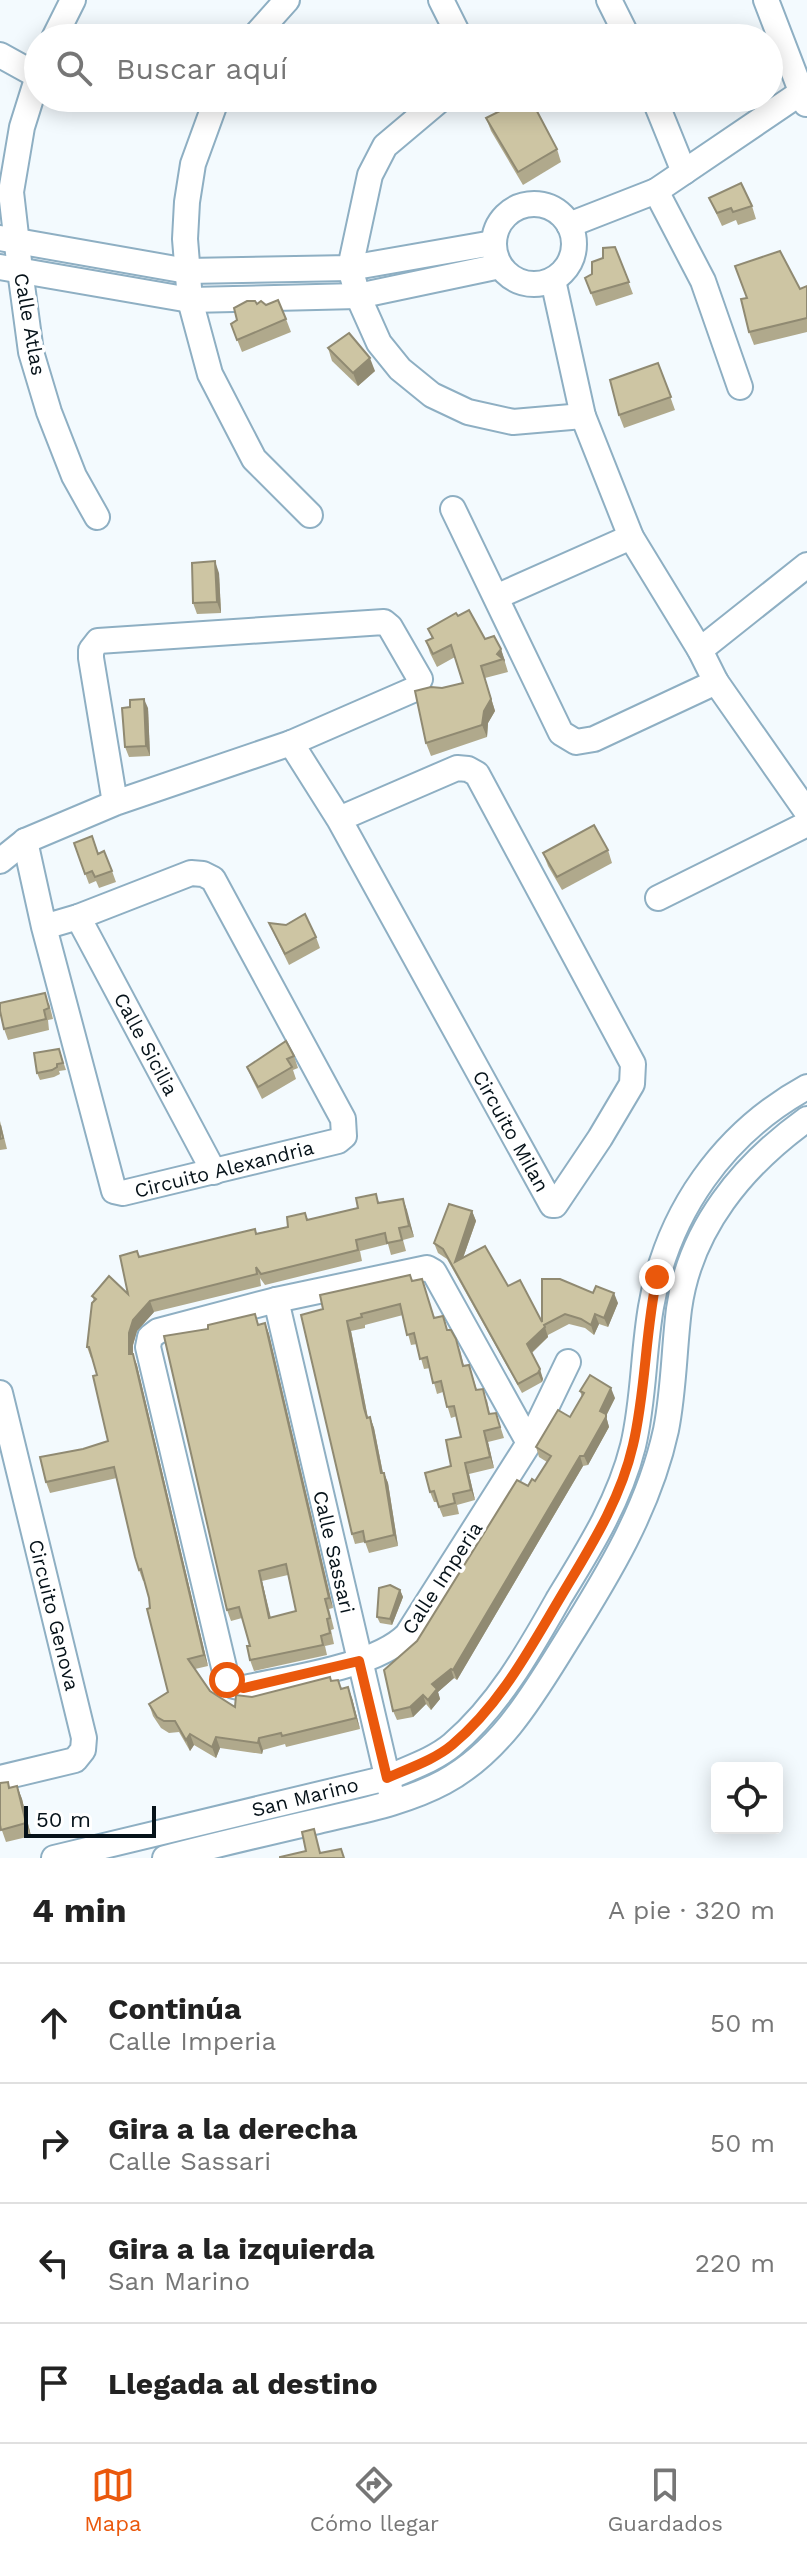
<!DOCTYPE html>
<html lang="es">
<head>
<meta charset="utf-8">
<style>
	body { margin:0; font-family:"Work Sans",sans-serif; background:#f6f6f6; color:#222 }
	.controls { position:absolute; right:24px; bottom:24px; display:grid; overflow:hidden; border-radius:8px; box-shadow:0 4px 20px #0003 }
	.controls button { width:72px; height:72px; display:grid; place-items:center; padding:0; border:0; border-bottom:2px solid #e0e0e0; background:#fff; color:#222; font:40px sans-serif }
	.scale { position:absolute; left:24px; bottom:20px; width:132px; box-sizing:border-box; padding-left:8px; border:4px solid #061219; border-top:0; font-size:22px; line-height:28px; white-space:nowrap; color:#061219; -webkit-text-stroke:6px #fff; paint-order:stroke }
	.stop { position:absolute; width:24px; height:24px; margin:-18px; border:6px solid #ea580c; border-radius:50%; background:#fff }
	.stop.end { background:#ea580c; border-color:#fff; box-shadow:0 2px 8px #0008 }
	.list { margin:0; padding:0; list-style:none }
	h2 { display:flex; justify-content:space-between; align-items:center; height:104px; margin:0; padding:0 32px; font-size:34px }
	h2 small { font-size:26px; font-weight:400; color:#767676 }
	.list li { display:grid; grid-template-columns:52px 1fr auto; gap:24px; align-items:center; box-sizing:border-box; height:120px; padding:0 32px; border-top:2px solid #e0e0e0 }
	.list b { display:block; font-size:30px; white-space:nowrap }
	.list p { margin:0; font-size:26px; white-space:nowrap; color:#767676 }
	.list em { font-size:26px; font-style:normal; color:#767676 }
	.icon { flex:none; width:44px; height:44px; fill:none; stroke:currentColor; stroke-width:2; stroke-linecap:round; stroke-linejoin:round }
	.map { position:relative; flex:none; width:807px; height:1858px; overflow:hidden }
	.search { position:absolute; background:#fff; box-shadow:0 4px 20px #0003; left:24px; right:24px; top:24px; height:88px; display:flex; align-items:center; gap:20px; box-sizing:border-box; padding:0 28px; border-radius:44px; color:#767676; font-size:30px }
	.sheet { height:584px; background:#fff }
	nav { display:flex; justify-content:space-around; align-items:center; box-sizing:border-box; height:112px; border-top:2px solid #e0e0e0; background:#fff; font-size:22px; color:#767676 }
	nav a { display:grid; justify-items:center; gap:4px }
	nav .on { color:#ea580c }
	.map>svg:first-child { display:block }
</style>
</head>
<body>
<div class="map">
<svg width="807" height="1858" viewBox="0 0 807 1858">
	<rect width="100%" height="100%" fill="#f3fafe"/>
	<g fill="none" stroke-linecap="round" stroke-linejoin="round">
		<g stroke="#8eafc3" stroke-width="28">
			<g id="minor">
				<polyline points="441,0 460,38"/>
				<polyline points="609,0 628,38"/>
				<polyline points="766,0 806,104"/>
				<polyline points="54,38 73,0"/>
				<polyline points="253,38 287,0"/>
				<polyline points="0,55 38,76"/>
				<polyline points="38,76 22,127 11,192 20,270 31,352 49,412 74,476 97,517"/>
				<polyline points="217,98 193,164 187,202 185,239 190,300 210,374 254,459 310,515"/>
				<polyline points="442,98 385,146 370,175 350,268 358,296 379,343 400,369 432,395 468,412 513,422 583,416"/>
				<polyline points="654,98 684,172"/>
				<polyline points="656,191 703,281 740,387"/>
				<circle cx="534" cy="244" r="40"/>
				<polyline points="569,225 656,191 802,92"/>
				<polyline points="0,238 187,271 350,268 493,243"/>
				<polyline points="0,267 190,300 358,296 500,266"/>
				<polyline points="553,280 583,416 631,537 700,650 716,682 807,812"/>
				<polyline points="453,509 561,733 576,742 594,739 716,682"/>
				<polyline points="496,597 631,537"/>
				<polyline points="700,650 807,565"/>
				<polyline points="291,743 339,819 552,1205 555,1205 600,1138 632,1084 633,1064 477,774 468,769 457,768 339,819"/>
				<polyline points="25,841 44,927 114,1191 123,1193 338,1141 344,1136 343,1119 213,879 203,874 191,873 78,917 44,927"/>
				<polyline points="0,861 25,841 115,803 291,743 415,689 420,679 390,627 384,622 98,641 91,650 91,658 115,803"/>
				<polyline points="658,898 807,824"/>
				<polyline points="78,917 214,1172"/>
				<polyline points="276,1300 391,1793"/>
				<polyline points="0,1393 84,1738 83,1750 75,1760 0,1778"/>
				<path d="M529,1443L434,1272L427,1268L276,1300L158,1331L150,1337L148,1347L227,1680L234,1686L244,1688C289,1678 375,1667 407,1635L529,1443L568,1362"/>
				<path d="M54,1858L387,1778C409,1768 434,1760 452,1745C499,1705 529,1651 559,1598C589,1549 619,1502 633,1446C644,1400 643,1353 651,1307C667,1213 723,1133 807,1087"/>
				<path d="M165,1858C215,1845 266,1833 318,1821C360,1811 405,1803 444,1782C501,1751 533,1695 566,1642C608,1575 649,1508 666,1430C674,1390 674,1349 679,1309C690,1228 743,1165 807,1119"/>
			</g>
		</g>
		<use href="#minor" stroke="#fff" stroke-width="24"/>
	</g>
	<g fill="#b0a98c" fill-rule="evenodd">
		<polygon points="486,118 557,149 561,162 523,185 491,131"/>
		<polygon points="709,198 752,206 756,219 738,225 736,220 722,226"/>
		<polygon points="615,247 633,294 596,306 585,278 592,274 603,258"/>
		<polygon points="807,286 807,332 754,345 749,332 800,289"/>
		<polygon points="257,304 286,319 291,332 242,352 231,324"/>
		<polygon points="328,348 375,371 358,386 332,361"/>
		<polygon points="658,363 675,410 624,428 619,415"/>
		<polygon points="219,573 221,613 197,614 193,603"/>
		<polygon points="458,616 485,639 501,649 508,672 485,678 495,711 488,723 487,737 431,756 426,743 442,688 463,683 455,657 437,667 430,653 426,641 432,638 428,629"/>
		<polygon points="130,707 148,708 150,756 129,757 125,747"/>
		<polygon points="74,843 98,854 112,871 116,882 99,888 96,881 89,884"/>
		<polygon points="608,850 612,863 562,890 548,866 543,853"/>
		<polygon points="269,923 316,937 320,948 289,965 274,934"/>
		<polygon points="49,1003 53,1019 48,1020 49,1030 8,1040 4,1029"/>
		<polygon points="59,1049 66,1070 59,1071 60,1074 54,1077 40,1080 37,1073"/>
		<polygon points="294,1056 298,1068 293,1070 296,1079 262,1099 252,1079 247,1067"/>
		<polygon points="0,1121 7,1149 0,1150"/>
		<polygon points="376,1194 379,1203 403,1199 414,1237 403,1240 406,1251 391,1255 388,1244 360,1251 362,1261 265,1285 260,1278 261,1286 154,1312 137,1331 133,1345 133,1355 137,1365 208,1666 195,1669 210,1691 235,1707 252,1697 338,1680 341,1689 352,1698 360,1729 286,1747 285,1744 263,1750 262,1754 220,1748 216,1758 194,1745 190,1751 179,1732 169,1733 161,1728 153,1716 149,1704 168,1692 149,1598 144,1581 143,1581 139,1570 117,1478 50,1493 46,1482 83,1449 108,1441 97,1375 92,1358 91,1358 87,1347 94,1301 92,1296 128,1294 139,1257 288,1227 305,1213 308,1220 358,1208"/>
		<polygon points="472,1211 476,1221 463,1258 508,1286 542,1322 542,1279 618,1303 608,1327 599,1324 594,1335 585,1328 569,1324 548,1335 548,1337 532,1353 543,1379 542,1382 522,1393 447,1259 438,1253 434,1243"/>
		<polygon points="412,1281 435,1318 448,1330 460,1350 464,1366 469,1365 477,1390 487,1400 490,1414 496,1413 504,1438 488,1442 494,1468 469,1474 475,1500 457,1505 459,1514 443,1517 437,1502 434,1502 430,1492 451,1466 461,1437 457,1416 451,1418 443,1392 437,1394 430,1368 424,1369 417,1344 411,1345 403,1315 365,1325 365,1328 351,1331 368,1418 370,1417 374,1428 383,1473 384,1473 388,1483 398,1546 369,1553 365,1542 355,1544 352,1534 323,1309"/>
		<path d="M255,1314L259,1325L265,1323L269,1334L333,1608L329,1609L334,1629L331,1630L334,1644L325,1646L327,1655L254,1671L250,1660V1646L242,1618L231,1621L227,1610L208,1329ZM288,1575L296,1611L271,1618L262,1581Z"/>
		<polygon points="580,1391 615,1398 606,1416 609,1427 588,1465 583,1466 457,1680 454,1678 438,1692 440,1699 431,1710 426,1704 413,1717 397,1720 393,1711 417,1641 528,1486 535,1481 547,1462 539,1457 536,1447 570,1417 582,1397"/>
		<polygon points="400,1590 403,1597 392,1625 380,1623 377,1617"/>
		<polygon points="8,1782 10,1788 17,1786 22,1799 31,1836 6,1842 0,1825"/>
	</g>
	<g fill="#908a72">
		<polygon points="370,358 375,371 358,386 353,373"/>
		<polygon points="215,561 219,573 221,613 217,602"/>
		<polygon points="501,649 505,661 504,662 503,659 497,654"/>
		<polygon points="481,666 495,711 488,723 487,737 482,725"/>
		<polygon points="144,699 148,708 150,756 146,746"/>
		<polygon points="403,1199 407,1210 414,1237 409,1226"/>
		<polygon points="472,1211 476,1221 458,1272 455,1262"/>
		<polygon points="614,1293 618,1303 608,1327 604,1318"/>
		<polygon points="150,1301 154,1312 137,1331 133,1345 133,1355 137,1365 208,1666 204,1655 129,1354 129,1333 133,1320"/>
		<polygon points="595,1314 599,1324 594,1335 591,1325"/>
		<polygon points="347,1321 351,1331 368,1419 367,1418"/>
		<polygon points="265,1323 269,1334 333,1608 329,1598"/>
		<polygon points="545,1327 548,1337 530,1354 527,1344"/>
		<polygon points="540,1369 543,1379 542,1382 538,1373"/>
		<polygon points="611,1388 615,1398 606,1416 609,1427 588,1465 584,1456 600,1411"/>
		<polygon points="370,1417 374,1428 385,1484 381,1473"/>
		<polygon points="484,1431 488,1442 494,1468 490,1457"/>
		<polygon points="580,1456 583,1466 457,1680 453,1670"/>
		<polygon points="465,1463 469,1474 475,1500 471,1490"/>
		<polygon points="384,1473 388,1483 398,1546 394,1535"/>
		<polygon points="259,1571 262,1581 273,1628 269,1618"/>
		<polygon points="400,1590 403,1597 392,1625 390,1619"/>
		<polygon points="451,1669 454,1678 438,1692 440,1699 431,1710 428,1700 432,1684"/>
		<polygon points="348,1687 352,1698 360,1729 356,1718"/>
		<polygon points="423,1695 426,1704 413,1717 410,1707"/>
		<polygon points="190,1734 194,1745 190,1751 186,1740"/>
		<polygon points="216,1737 220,1748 216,1758 212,1747"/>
		<polygon points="259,1738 263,1750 262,1754 258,1743"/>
		<polygon points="17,1786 22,1799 31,1836 26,1823"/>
	</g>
	<g fill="#cdc5a3" stroke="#908a72" stroke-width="2" fill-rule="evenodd">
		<polygon points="526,98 530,98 557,149 518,172 486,118"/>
		<polygon points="741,183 752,206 733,212 731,208 717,213 709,198"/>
		<polygon points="615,247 629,282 591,293 585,278 592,274 592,262 603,258 603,248"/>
		<polygon points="780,251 800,289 807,286 807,318 749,332 741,299 747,298 735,266"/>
		<polygon points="278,300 286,319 237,340 231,324 237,320 234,308 247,301 255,301 257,304 261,301 266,305"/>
		<polygon points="349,333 370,358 353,373 328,348"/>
		<polygon points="658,363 671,397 619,415 610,380"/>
		<polygon points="215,561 217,602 193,603 192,563"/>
		<polygon points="469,610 485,639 494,636 501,649 497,654 503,659 481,666 491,699 484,711 482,725 426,743 415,691 431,687 442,688 463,683 451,645 433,654 426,641 433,638 428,629 456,613 458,616"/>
		<polygon points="144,699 146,746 125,747 122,708 130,707 130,700"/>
		<polygon points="594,825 608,850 557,877 543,853"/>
		<polygon points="92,836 98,854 104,851 112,871 95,877 92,871 85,874 74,843"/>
		<polygon points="305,914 316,937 285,954 269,923 286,925"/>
		<polygon points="45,993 49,1008 44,1010 46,1019 4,1029 0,1011 0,1003"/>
		<polygon points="286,1041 294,1056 287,1059 292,1067 258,1087 247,1067"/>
		<polygon points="59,1049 63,1063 57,1064 57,1067 52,1070 37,1073 34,1053"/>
		<polygon points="0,1125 3,1138 0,1139"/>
		<polygon points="376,1194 378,1203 403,1199 409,1226 399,1228 402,1240 387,1243 385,1233 356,1240 358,1250 261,1274 256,1267 257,1274 150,1301 133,1320 129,1333 129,1354 133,1354 204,1655 188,1659 210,1691 235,1707 236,1695 252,1697 330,1677 331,1681 338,1680 341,1689 348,1687 356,1718 282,1736 281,1733 259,1738 258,1743 216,1737 212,1747 190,1734 186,1740 175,1721 164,1721 157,1717 149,1704 168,1692 147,1609 150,1608 149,1598 141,1569 139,1570 135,1557 114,1467 46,1482 40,1457 83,1449 108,1441 93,1376 97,1375 89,1347 87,1347 92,1303 96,1299 92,1296 109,1276 128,1294 120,1256 137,1251 139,1257 255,1229 256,1234 288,1227 287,1217 305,1213 307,1220 358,1208 356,1198"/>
		<polygon points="449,1204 472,1211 455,1262 485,1246 508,1286 520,1280 542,1322 542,1279 560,1279 593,1293 596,1286 614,1293 604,1318 595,1314 591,1325 581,1319 565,1314 544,1325 545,1327 527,1344 540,1369 538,1373 518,1384 443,1249 434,1243"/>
		<polygon points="410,1275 412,1281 422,1279 434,1318 443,1316 447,1330 451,1330 456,1339 463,1366 469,1365 476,1390 483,1389 489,1414 496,1413 500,1427 484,1431 490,1457 465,1463 471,1490 453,1494 455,1503 439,1507 434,1491 430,1492 425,1473 451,1466 446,1440 461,1437 454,1406 447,1407 441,1381 433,1383 427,1357 420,1359 414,1333 407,1335 400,1304 361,1314 362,1317 347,1321 364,1408 367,1418 370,1417 381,1473 384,1473 394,1535 365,1542 363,1531 352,1534 301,1315 323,1309 320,1295"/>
		<path d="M255,1314L258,1325L265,1323L329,1598L325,1599L330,1618L327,1619L330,1633L321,1636L323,1645L250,1660L247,1646H250L239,1607L227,1610L164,1336L208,1329V1325ZM286,1564L296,1611L269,1618L259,1571Z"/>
		<polygon points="590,1375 611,1388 600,1411 606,1414 606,1417 584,1456 580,1456 453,1670 451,1669 432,1684 437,1689 428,1700 423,1695 410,1707 393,1711 384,1670 417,1641 517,1480 528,1486 532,1479 535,1481 551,1456 536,1447 558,1410 570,1417 584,1393 580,1391"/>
		<polygon points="390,1585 400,1590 390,1619 377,1617 379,1588"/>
		<polygon points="8,1782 9,1788 17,1786 26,1823 1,1830 0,1825 0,1783"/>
		<polygon points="314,1829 320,1853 341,1849 344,1858 280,1858 280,1857 306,1851 302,1832"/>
	</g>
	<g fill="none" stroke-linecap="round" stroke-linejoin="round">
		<path stroke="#ea580c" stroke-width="10" d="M227,1680L234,1686L244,1688L359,1661L387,1778C409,1768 434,1760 452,1745C500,1705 529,1650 560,1598C589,1549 620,1502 633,1445C646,1390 645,1332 657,1277"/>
	</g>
	<g text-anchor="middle" stroke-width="7" stroke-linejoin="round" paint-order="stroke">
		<g font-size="20" fill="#061219" stroke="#fff">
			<text transform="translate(30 324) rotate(80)" y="7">Calle Atlas</text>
			<text transform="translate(146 1044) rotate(62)" y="7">Calle Sicilia</text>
			<text transform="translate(511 1131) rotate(61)" y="7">Circuito Milan</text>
			<text transform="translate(224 1169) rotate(-14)" y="7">Circuito Alexandria</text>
			<text transform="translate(334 1552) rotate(77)" y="7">Calle Sassari</text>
			<text transform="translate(442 1578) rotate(-57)" y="7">Calle Imperia</text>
			<text transform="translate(54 1615) rotate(76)" y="7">Circuito Genova</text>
			<text transform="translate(305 1797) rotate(-14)" y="7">San Marino</text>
		</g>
	</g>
</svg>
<div class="controls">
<button><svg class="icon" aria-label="locate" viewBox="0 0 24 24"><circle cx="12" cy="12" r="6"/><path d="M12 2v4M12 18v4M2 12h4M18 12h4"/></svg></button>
</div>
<div class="scale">50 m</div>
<div class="stop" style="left:227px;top:1680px"></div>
<div class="stop end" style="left:657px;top:1277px"></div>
<div class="search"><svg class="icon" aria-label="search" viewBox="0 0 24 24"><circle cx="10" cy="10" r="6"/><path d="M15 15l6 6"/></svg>Buscar aquí</div>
</div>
<section class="sheet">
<h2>4 min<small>A pie · 320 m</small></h2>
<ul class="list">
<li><svg class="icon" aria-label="ahead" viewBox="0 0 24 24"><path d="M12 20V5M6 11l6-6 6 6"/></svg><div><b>Continúa</b><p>Calle Imperia</p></div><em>50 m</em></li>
<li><svg class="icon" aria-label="right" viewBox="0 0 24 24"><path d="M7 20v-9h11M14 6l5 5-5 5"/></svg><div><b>Gira a la derecha</b><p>Calle Sassari</p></div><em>50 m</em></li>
<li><svg class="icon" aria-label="left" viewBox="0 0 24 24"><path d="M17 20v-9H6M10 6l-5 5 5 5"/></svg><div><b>Gira a la izquierda</b><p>San Marino</p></div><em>220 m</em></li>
<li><svg class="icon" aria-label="arrive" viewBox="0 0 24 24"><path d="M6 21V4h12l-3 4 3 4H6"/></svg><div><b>Llegada al destino</b></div></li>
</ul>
</section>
<nav>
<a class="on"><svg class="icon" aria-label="map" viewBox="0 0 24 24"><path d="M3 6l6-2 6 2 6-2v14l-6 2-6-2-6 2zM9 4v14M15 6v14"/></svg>Mapa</a>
<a><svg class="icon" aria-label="directions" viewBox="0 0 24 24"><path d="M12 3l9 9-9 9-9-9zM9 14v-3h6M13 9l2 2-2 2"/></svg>Cómo llegar</a>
<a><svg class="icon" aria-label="saved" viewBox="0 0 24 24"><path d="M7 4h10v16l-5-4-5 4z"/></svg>Guardados</a>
</nav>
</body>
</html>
